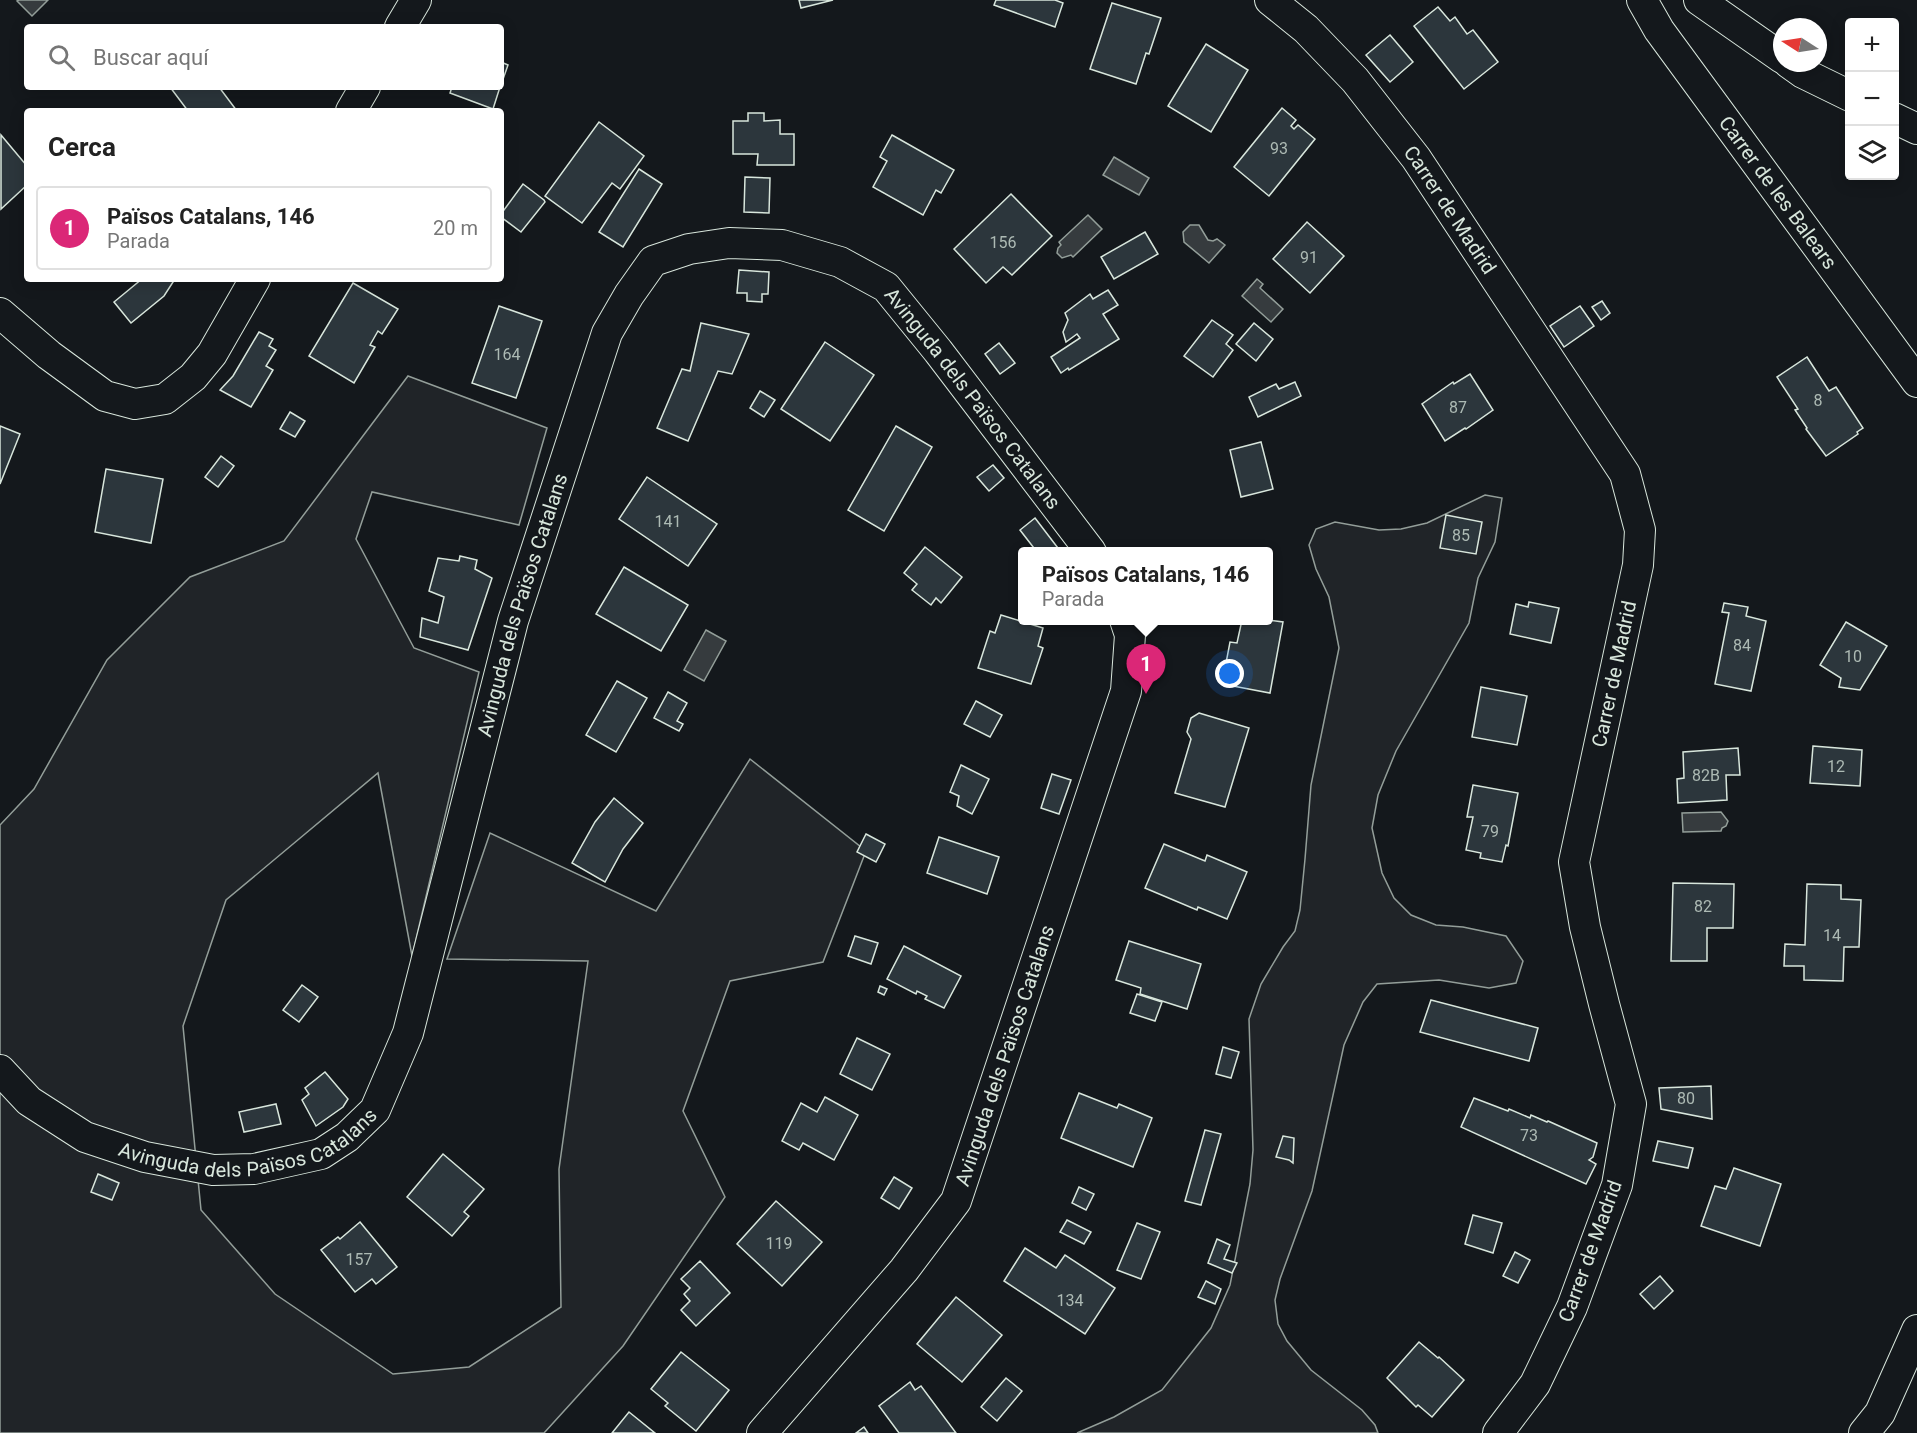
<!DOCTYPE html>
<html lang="es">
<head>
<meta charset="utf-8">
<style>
	body { margin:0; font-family:Roboto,sans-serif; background:#f2f2f2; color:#222 }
	.controls { position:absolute; right:18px; top:18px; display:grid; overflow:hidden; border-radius:6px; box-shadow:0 3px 15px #0003 }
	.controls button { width:54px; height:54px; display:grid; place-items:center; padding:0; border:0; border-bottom:2px solid #e0e0e0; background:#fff; color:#222; font:30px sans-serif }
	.compass { position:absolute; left:1773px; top:18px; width:54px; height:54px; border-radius:50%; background:#fff; box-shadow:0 3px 15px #0003; rotate:282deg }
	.you { position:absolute; left:1230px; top:674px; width:21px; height:21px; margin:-15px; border:4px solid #fff; border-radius:50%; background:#1a73e8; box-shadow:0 0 0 9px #1a73e833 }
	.badge { display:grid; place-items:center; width:39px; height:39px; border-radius:50%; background:#db2777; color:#fff; font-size:20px; font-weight:700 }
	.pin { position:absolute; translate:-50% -50px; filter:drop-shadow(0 2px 3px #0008) }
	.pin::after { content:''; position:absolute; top:32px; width:21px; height:18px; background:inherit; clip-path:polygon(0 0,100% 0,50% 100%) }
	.popup { position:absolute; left:1018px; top:547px; width:255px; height:78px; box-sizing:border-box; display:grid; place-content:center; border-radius:6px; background:#fff; filter:drop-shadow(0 2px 4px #0005); font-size:20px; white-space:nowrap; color:#767676 }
	.popup b { font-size:22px; color:#222 }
	.popup::after { content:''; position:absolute; left:50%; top:100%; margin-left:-12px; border:12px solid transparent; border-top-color:#fff }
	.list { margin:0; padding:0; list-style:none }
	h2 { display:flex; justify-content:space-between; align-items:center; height:78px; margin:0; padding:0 24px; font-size:26px }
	h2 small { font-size:20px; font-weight:400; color:#767676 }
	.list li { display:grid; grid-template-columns:39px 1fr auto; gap:18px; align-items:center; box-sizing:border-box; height:84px; margin:0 12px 12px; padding:0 12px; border:2px solid #e0e0e0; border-radius:6px }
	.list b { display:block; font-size:22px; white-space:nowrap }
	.list p { margin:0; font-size:20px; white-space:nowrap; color:#767676 }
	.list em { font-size:20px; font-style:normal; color:#767676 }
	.icon { flex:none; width:33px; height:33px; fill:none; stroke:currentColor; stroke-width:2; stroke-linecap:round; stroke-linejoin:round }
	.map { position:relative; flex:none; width:1917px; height:1433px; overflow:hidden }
	.search { position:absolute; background:#fff; box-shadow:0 3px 15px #0003; left:24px; top:24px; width:480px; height:66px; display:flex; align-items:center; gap:15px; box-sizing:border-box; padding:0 21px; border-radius:6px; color:#767676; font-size:22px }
	.panel { position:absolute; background:#fff; box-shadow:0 3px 15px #0003; left:24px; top:108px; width:480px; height:174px; border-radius:6px }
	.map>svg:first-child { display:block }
</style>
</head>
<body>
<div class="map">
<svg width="1917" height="1433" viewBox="0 0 1917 1433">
	<rect width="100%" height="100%" fill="#14181c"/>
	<g fill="#202428" stroke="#939e99" stroke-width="1.5">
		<polygon points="408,376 547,428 519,525 372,492 356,539 414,648 479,672 412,956 378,773 226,900 183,1026 201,1210 275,1294 393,1374 469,1367 561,1307 559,1169 588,961 447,959 490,833 656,911 750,759 866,851 823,962 730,981 683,1111 725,1197 623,1346 544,1433 0,1433 0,825 34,789 107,660 190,577 284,541"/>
		<polygon points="1485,495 1502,498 1495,542 1478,578 1469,623 1396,751 1378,795 1372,828 1382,873 1394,898 1411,915 1436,925 1463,927 1506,936 1523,961 1516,983 1489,988 1439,980 1377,984 1363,1002 1344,1045 1312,1191 1280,1279 1275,1300 1278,1324 1287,1341 1311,1370 1362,1410 1375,1425 1378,1433 1077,1433 1114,1417 1162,1390 1211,1328 1230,1285 1250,1184 1253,1150 1249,1019 1261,984 1283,947 1295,931 1300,910 1305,859 1311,785 1339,648 1329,597 1316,569 1309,545 1316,529 1335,522 1379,530 1401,529 1427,523"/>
	</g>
	<g fill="#363b3e" stroke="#939e99" stroke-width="1.5">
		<polygon points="19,0 48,0 32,16 17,1"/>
		<polygon points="1114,157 1149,178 1139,195 1103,175"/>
		<polygon points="1088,215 1102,229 1073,257 1071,255 1062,258 1057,253 1058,248 1061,245 1059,242"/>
		<polygon points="1190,225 1199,225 1208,240 1213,241 1217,239 1225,245 1209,263 1184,242 1183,232"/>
		<polygon points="1257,279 1263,284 1260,288 1283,309 1271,322 1242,296"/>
		<polygon points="706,630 726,641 704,681 684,670"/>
		<polygon points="1721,812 1728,821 1726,826 1722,828 1721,831 1683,832 1682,813"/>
	</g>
	<g fill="#2c363c" stroke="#d8e6dc" stroke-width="1.5">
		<polygon points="799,0 833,0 801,8"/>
		<polygon points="996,0 1055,0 1063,3 1055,27 994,5"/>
		<polygon points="1112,3 1161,18 1149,54 1146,53 1136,84 1090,69"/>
		<polygon points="1438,7 1450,21 1455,17 1467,34 1473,30 1498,62 1464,89 1414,26"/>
		<polygon points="1390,35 1413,62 1390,82 1366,55"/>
		<polygon points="1206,44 1248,70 1211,132 1168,106"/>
		<polygon points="501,62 508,65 501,85"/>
		<polygon points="170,87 219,87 237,111 188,111"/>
		<polygon points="452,87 500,87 493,109 450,93"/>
		<polygon points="1282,108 1296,120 1291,126 1294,129 1298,125 1315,139 1269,196 1234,167"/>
		<polygon points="748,113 764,113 764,121 780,120 780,134 794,134 794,165 757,165 758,154 733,154 733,121 748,121"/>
		<polygon points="599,122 644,156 620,189 612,183 582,223 545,196"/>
		<polygon points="1,135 27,166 27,185 1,209"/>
		<polygon points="892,135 954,170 941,193 936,190 923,215 873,187 887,161 880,157"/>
		<polygon points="639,169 662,184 623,247 599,232"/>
		<polygon points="745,177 770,178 769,213 744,212"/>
		<polygon points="523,184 544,200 545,202 521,232 501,217 501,214"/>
		<polygon points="1011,194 1052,236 1012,275 1003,267 986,283 954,249"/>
		<polygon points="1307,222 1344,256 1310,293 1273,259"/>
		<polygon points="1145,232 1158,254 1114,279 1101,257"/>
		<polygon points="739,270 769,272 768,294 762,294 762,302 747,301 747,293 737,293"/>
		<polygon points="142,279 175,279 164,296 131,323 114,302"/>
		<polygon points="353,283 398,309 382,334 378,331 370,345 375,347 354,383 309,356"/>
		<polygon points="1108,290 1118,305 1103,314 1119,339 1069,370 1068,368 1061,373 1051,357 1080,338 1077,334 1066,342 1063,332 1068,320 1065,313 1090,294 1093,299"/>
		<polygon points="1602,301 1610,313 1601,320 1592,307"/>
		<polygon points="499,306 542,321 516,398 472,383"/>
		<polygon points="1580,306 1594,326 1564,347 1550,326"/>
		<polygon points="1212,320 1233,335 1226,344 1233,350 1213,377 1184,356"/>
		<polygon points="701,323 749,334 732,374 718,371 688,441 657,428 682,369 690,371"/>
		<polygon points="1254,323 1273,339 1256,361 1236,344"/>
		<polygon points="259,332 273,339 269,346 276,350 266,366 273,370 251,407 220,390 233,376"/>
		<polygon points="825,342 874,375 830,441 781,409"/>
		<polygon points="999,343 1015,363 1000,374 985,354"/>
		<polygon points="1807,357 1829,391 1836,387 1863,428 1857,432 1858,434 1826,456 1806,429 1807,428 1795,410 1798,409 1777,377"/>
		<polygon points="1470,374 1493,410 1466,429 1465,428 1445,441 1422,404 1453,382 1454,384"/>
		<polygon points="1295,382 1301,396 1258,417 1249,397 1276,384 1279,389"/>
		<polygon points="760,391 775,400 764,417 750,408"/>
		<polygon points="290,412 305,421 295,437 280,429"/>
		<polygon points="0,426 20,434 0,484"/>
		<polygon points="896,426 932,447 884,531 848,510"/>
		<polygon points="1261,442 1273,489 1241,497 1230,450"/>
		<polygon points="221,456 234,466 218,487 205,477"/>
		<polygon points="993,465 1004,478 989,491 977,477"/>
		<polygon points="106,469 163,479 151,543 95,532"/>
		<polygon points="647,477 717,524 688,566 619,519"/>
		<polygon points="1446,515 1482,522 1476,554 1440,548"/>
		<polygon points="1035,518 1061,552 1037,552 1020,530"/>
		<polygon points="925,547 962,577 941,603 936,598 931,605 912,590 917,584 904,573"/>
		<polygon points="460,556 477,560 475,569 492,578 468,650 420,637 422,618 438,623 444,597 429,591 438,558 459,561"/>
		<polygon points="624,567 688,605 661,651 596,614"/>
		<polygon points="1529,602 1559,608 1551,643 1510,634 1516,604 1528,607"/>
		<polygon points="1724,603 1748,607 1746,616 1766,621 1751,691 1715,684 1729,613 1722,612"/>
		<polygon points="1001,615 1043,628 1038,646 1043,648 1031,684 978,668 990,631 995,633"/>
		<polygon points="1242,620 1269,620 1283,622 1270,693 1222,684 1230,642 1237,643"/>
		<polygon points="1846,622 1887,646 1860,690 1839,687 1841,678 1820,665"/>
		<polygon points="617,681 647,698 616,752 586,735"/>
		<polygon points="1481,687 1527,696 1517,745 1472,737"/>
		<polygon points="668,692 687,703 677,721 683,724 679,731 654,718"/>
		<polygon points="976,701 1002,715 990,737 964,724"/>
		<polygon points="1199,713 1249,728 1225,807 1175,793 1191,739 1187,732 1191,718"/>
		<polygon points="1813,746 1862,750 1860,786 1810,783"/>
		<polygon points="1738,748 1740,775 1726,775 1727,800 1678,803 1677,779 1684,778 1683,752"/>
		<polygon points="961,765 989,779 972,814 957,806 959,796 950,792"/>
		<polygon points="1052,774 1071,780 1059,814 1041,808"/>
		<polygon points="1473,785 1518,793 1508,846 1506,845 1502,862 1480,858 1481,853 1466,850 1473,817 1467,817"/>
		<polygon points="614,798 643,823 623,849 605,882 572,863 595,822"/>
		<polygon points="866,834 885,844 876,862 857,852"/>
		<polygon points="939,837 999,857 987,894 927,873"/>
		<polygon points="1164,844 1205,861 1207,855 1247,872 1227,919 1198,907 1197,910 1145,888"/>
		<polygon points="1673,883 1734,884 1733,928 1707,928 1707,961 1671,961"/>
		<polygon points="1807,884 1841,885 1841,899 1861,900 1859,947 1844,947 1843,981 1804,980 1804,966 1784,966 1785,944 1805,945"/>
		<polygon points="855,936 878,943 871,964 848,956"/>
		<polygon points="1129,941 1201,964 1187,1009 1140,994 1141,988 1116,980"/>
		<polygon points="904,946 961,976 944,1008 925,999 927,996 917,991 916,994 887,979"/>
		<polygon points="302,985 318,997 299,1022 283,1010"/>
		<polygon points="880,986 887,989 884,995 878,992"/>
		<polygon points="1137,994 1162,1002 1155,1021 1130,1013"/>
		<polygon points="1431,1000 1538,1028 1529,1061 1420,1032"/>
		<polygon points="857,1038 890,1054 872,1090 840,1074"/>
		<polygon points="1223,1047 1239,1052 1231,1078 1216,1074"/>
		<polygon points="325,1072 348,1099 343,1107 316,1126 302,1100 309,1094 305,1088"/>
		<polygon points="1711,1086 1712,1119 1661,1109 1659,1088"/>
		<polygon points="1079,1093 1117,1108 1119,1104 1152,1118 1133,1167 1061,1138"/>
		<polygon points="825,1097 858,1115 834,1160 803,1143 799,1150 782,1141 801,1103 817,1112"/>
		<polygon points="1474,1098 1508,1111 1509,1109 1530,1118 1531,1115 1547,1122 1548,1121 1597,1143 1593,1157 1589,1160 1596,1164 1586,1184 1461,1127"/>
		<polygon points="276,1104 281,1124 244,1132 239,1112"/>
		<polygon points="1205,1130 1221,1134 1201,1205 1185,1201"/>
		<polygon points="1283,1136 1294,1138 1293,1163 1289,1160 1276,1157"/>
		<polygon points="1658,1141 1693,1148 1688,1168 1653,1161"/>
		<polygon points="443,1154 484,1189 464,1212 469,1216 452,1236 407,1197"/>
		<polygon points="1734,1168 1781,1184 1760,1246 1701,1226 1715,1186 1726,1189"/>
		<polygon points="98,1174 119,1183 112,1200 91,1192"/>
		<polygon points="894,1177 912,1188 899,1209 881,1198"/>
		<polygon points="1079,1187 1094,1194 1086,1210 1072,1203"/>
		<polygon points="776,1201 822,1242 782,1286 737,1244"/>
		<polygon points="1473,1215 1502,1223 1493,1253 1465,1244"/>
		<polygon points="1067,1220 1091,1232 1084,1244 1060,1232"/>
		<polygon points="360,1222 397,1267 376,1284 372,1279 355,1292 321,1250 338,1237 340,1239"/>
		<polygon points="1137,1223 1160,1232 1141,1279 1117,1270"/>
		<polygon points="1217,1239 1230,1245 1224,1259 1237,1263 1232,1273 1208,1263"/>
		<polygon points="1025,1248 1056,1268 1065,1255 1115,1288 1085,1334 1004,1281"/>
		<polygon points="1515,1252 1530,1260 1518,1283 1503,1276"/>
		<polygon points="700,1261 730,1293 696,1326 681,1310 690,1301 684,1294 690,1288 681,1279"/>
		<polygon points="1660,1276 1673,1291 1654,1309 1640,1294"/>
		<polygon points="1206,1281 1221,1289 1215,1304 1198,1297"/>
		<polygon points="956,1297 1002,1335 962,1382 917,1344"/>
		<polygon points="1419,1342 1438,1358 1439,1357 1464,1380 1432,1417 1418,1405 1416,1407 1387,1378"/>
		<polygon points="681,1352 729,1390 696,1431 665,1406 668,1403 651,1389"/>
		<polygon points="1006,1378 1022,1391 997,1421 981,1407"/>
		<polygon points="910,1382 915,1390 921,1386 956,1433 899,1433 879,1406"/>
		<polygon points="629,1412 655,1433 612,1433"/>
		<polygon points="864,1427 868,1433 856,1433"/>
	</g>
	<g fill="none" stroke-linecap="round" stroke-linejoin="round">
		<g stroke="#d8e6dc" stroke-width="32">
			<g id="street">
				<path id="s1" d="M1270,0L1306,29L1355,80L1416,158L1625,474L1640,530L1638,565L1574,862L1585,927L1604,1004L1631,1104L1617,1185L1572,1307L1535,1384L1498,1433"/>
				<path id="s2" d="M1642,0L1659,30L1917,382"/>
				<polyline points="1699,0 1782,58"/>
				<polyline points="400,27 416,0"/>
				<polyline points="1789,63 1803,73 1850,96"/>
				<polyline points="351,111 365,87"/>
				<polyline points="1894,118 1917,129"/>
				<polyline points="0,313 49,355 105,396 135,404 165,399 193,377 212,354 255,279"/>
				<path id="s3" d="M0,1070L29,1101L85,1137L145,1157L213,1170L254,1169L321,1154L347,1137L375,1110L408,1033L513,621L607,333L629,295L653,261L689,249L729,243L782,245L840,262L886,287L938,351L1091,552"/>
				<path id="s4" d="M762,1433L904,1270L956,1201L1126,691L1130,635L1125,620"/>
				<polyline points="1864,1433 1880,1413 1917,1330"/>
			</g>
		</g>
		<use href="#street" stroke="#14181c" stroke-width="30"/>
	</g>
	<g text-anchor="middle" stroke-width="4.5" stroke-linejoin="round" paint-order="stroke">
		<g font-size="16" fill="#adbab4">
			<text x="1279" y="154">93</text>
			<text x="1003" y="248">156</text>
			<text x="1309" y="263">91</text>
			<text x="507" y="360">164</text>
			<text x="1818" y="406">8</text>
			<text x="1458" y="413">87</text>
			<text x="668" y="527">141</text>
			<text x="1461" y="541">85</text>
			<text x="1742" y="651">84</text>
			<text x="1853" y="662">10</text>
			<text x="1836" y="772">12</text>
			<text x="1706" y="781">82B</text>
			<text x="1490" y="837">79</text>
			<text x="1703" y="912">82</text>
			<text x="1832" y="941">14</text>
			<text x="1686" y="1104">80</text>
			<text x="1529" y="1141">73</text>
			<text x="779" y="1249">119</text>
			<text x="359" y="1265">157</text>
			<text x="1070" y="1306">134</text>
		</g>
		<g font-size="20" fill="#d8e6dc" stroke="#14181c">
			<text dy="7" stroke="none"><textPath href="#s2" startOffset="236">Carrer de les Balears</textPath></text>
			<text dy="7" stroke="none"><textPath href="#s1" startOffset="278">Carrer de Madrid</textPath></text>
			<text dy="7" stroke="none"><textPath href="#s3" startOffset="1704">Avinguda dels Països Catalans</textPath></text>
			<text dy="7" stroke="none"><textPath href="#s3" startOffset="948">Avinguda dels Països Catalans</textPath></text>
			<text transform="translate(1614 674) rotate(-78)" y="7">Carrer de Madrid</text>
			<text dy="7" stroke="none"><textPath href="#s4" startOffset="456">Avinguda dels Països Catalans</textPath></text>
			<text dy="7" stroke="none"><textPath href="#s3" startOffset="282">Avinguda dels Països Catalans</textPath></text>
			<text transform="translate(1590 1251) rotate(-70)" y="7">Carrer de Madrid</text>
		</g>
	</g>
</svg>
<div class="controls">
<button>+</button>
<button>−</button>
<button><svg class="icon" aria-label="layers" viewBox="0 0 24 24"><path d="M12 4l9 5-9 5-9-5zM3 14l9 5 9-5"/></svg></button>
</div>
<svg class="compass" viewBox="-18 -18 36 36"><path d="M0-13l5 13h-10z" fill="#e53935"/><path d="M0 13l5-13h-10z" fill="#767676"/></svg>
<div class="you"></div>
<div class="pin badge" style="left:1146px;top:694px">1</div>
<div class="popup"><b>Països Catalans, 146</b>Parada</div>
<div class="search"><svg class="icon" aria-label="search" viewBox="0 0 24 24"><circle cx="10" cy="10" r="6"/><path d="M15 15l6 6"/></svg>Buscar aquí</div>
<section class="panel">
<h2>Cerca<small></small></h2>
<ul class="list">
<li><span class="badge">1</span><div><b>Països Catalans, 146</b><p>Parada</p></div><em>20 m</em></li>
</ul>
</section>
</div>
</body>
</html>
